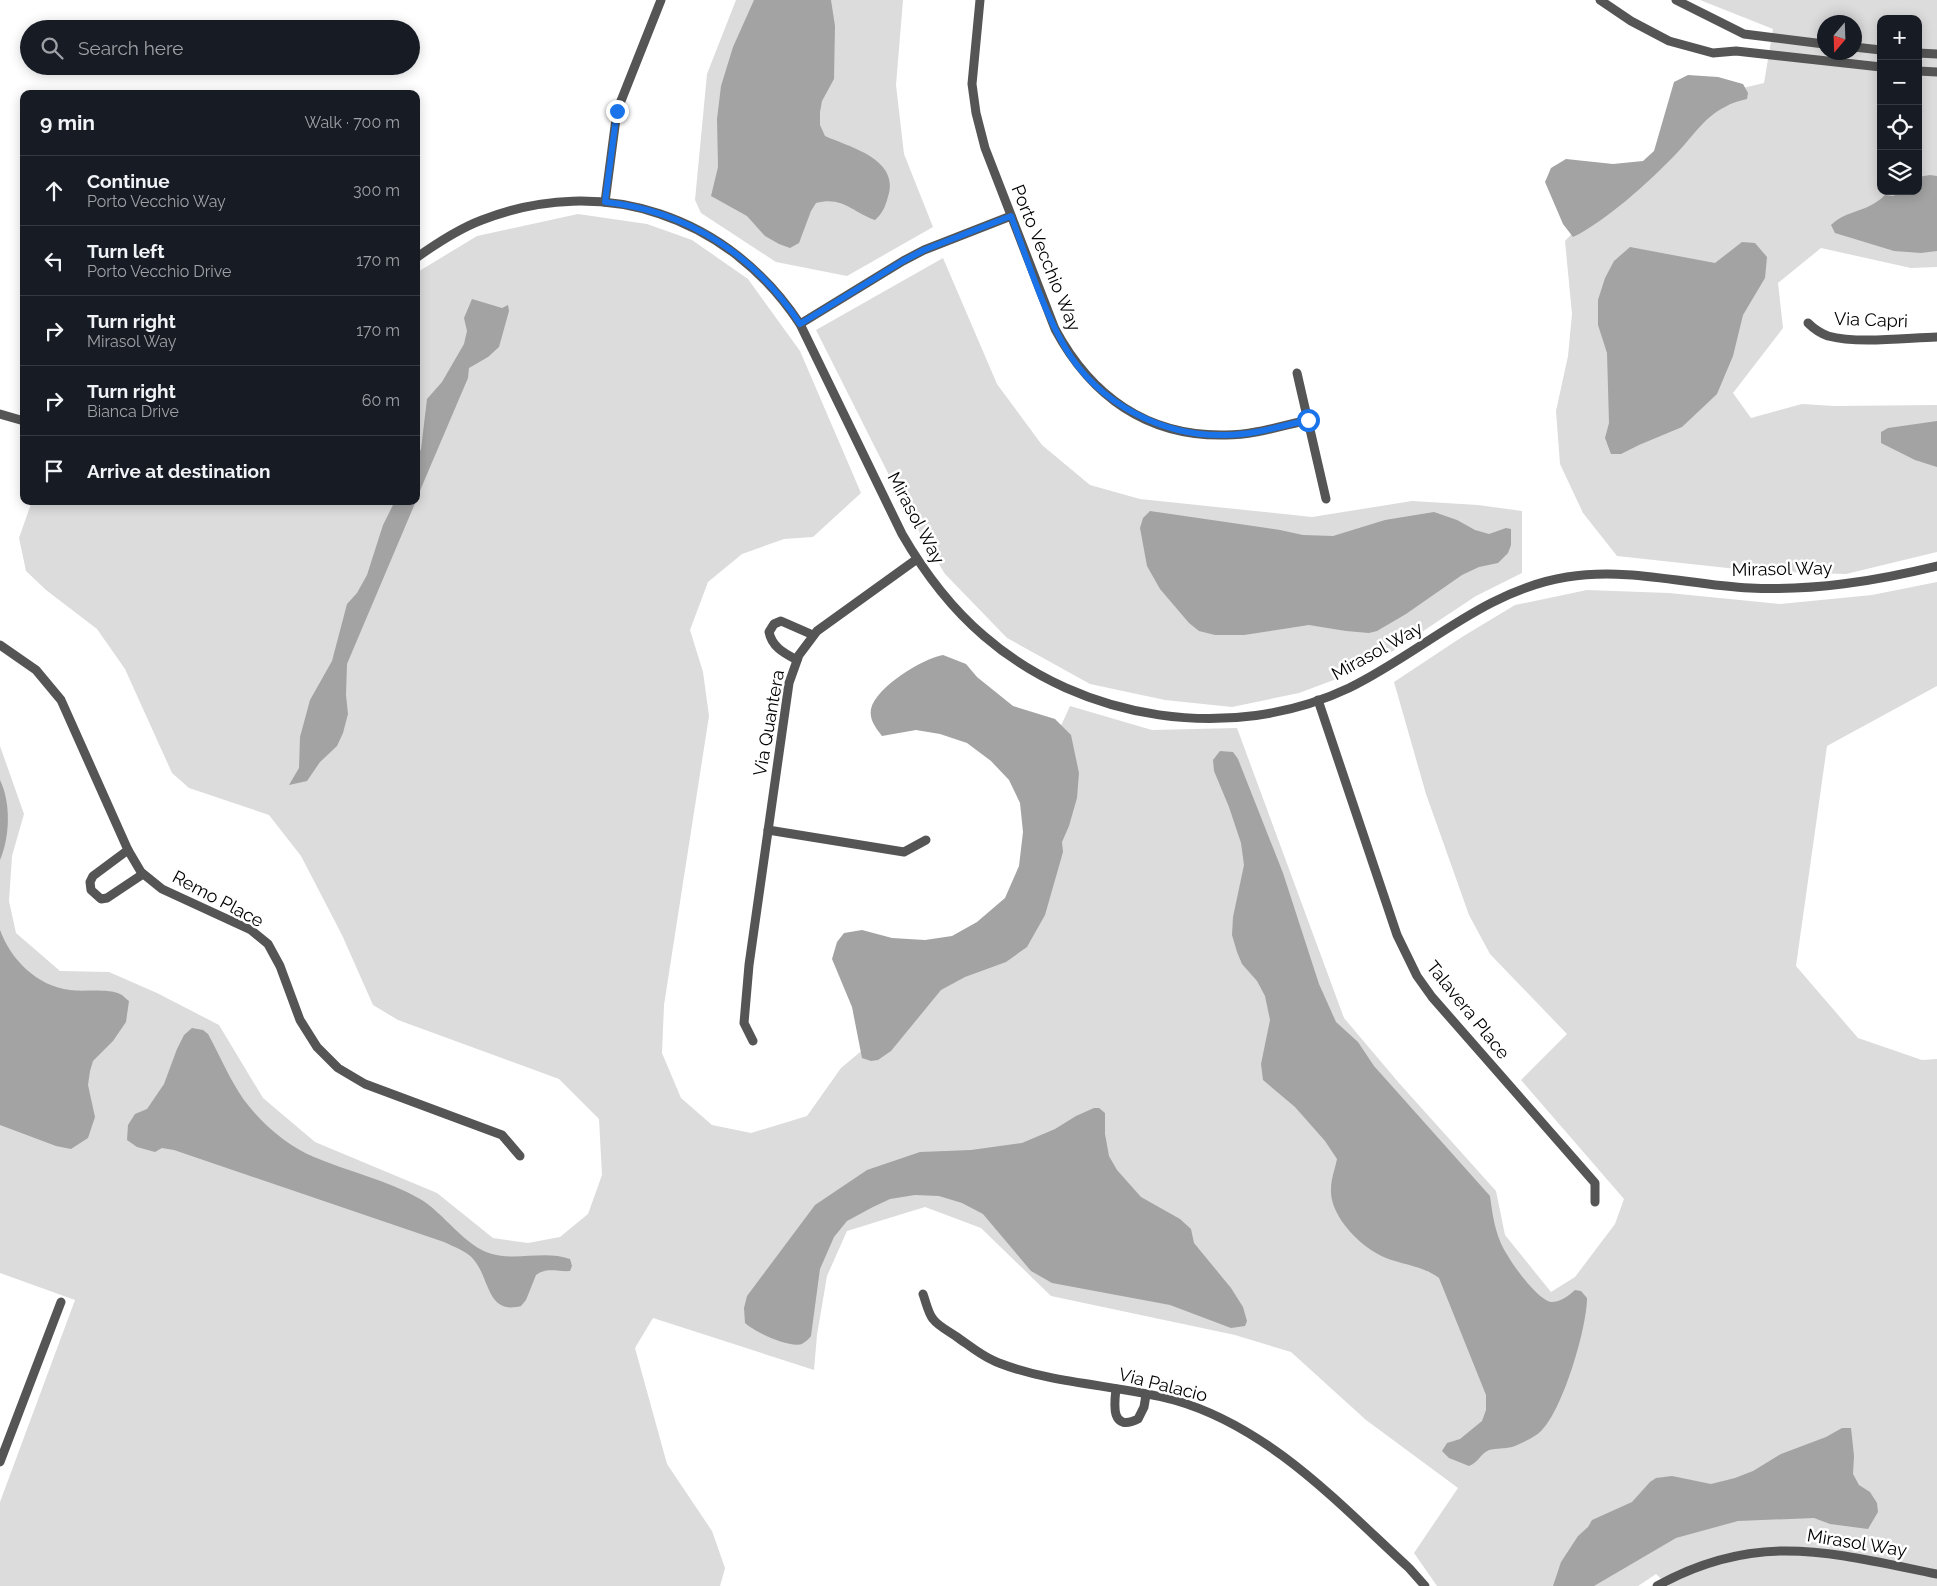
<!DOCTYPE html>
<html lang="en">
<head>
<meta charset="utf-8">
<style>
	body { margin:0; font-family:Raleway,sans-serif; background:#20242c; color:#f1f3f6 }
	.controls { position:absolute; right:15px; top:15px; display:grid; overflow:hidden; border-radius:10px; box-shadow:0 2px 12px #0003 }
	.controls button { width:45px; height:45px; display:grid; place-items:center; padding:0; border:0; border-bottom:1px solid #363941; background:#171b24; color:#f1f3f6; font:25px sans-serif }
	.compass { position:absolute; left:1817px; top:15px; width:45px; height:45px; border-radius:50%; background:#171b24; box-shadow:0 2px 12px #0003; rotate:199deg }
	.stop { position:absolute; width:15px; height:15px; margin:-11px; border:4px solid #1a73e8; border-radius:50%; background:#fff }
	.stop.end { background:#1a73e8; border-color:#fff; box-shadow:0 1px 5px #0008 }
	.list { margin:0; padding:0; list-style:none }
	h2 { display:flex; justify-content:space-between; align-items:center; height:65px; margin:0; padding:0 20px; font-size:21px }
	h2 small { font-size:16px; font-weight:400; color:#9ea1a6 }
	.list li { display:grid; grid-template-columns:32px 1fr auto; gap:15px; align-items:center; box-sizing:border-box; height:70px; padding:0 20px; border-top:1px solid #363941 }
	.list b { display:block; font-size:19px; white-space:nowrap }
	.list p { margin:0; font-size:16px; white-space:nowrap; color:#9ea1a6 }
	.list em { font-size:16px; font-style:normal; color:#9ea1a6 }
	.icon { flex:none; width:28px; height:28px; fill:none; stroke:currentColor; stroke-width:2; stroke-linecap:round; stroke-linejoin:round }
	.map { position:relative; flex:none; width:1937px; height:1586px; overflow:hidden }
	.search { position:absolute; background:#171b24; box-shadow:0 2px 12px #0003; left:20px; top:20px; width:400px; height:55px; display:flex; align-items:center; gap:12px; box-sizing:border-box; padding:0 18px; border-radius:28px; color:#9ea1a6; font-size:19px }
	.panel { position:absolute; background:#171b24; box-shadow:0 2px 12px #0003; left:20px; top:90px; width:400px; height:415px; border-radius:10px }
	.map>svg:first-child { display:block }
</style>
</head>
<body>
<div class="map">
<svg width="1937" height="1586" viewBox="0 0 1937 1586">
	<rect width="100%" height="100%" fill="#fff"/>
	<g fill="#dcdcdc" fill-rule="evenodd">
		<polygon points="736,0 903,0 896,85 904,154 933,227 847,276 776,262 701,213 695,200 707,74"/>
		<path d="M1700,0H1937V267L1911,268L1821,248L1778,283L1783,328L1733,393L1751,418L1802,404L1834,406L1937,405V552L1846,574L1755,571L1617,556L1583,513L1560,464L1556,411L1568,356L1572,314L1565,241L1593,211L1726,92L1764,83L1773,29ZM1881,19H1918V191H1881ZM1824,22H1854V52H1824Z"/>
		<polygon points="578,214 647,224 692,240 748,279 800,351 861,493 813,537 784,539 742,554 708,582 690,630 703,672 709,716 664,1005 662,1053 681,1098 712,1125 751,1133 807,1116 841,1068 991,943 1039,852 1049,752 1070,706 1152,730 1237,728 1344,1018 1399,1083 1496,1191 1505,1235 1551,1292 1575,1277 1615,1224 1624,1199 1521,1080 1567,1034 1490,954 1469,915 1426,794 1394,682 1462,637 1515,605 1587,590 1669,593 1780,604 1872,595 1937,582 1937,686 1827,746 1796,966 1858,1038 1922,1060 1937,1059 1937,1586 1669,1586 1656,1574 1638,1586 1437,1586 1414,1553 1458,1488 1366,1420 1291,1352 1235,1335 1051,1296 981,1228 925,1207 847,1231 827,1276 817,1335 814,1370 653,1318 635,1348 667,1464 712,1531 725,1568 720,1586 0,1586 0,1502 75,1300 0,1273 0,746 24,814 12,856 9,901 16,933 60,971 109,972 157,993 219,1025 263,1098 315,1142 437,1193 493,1238 528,1243 560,1237 588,1214 602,1175 599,1119 559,1079 398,1020 373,1005 342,935 301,856 269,815 189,788 172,773 125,669 97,629 46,590 26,571 19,538 32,501 416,501 416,273 477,236"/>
		<polygon points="943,258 997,384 1042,445 1090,485 1140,499 1312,517 1412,501 1478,505 1522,511 1522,573 1476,596 1393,651 1339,678 1299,693 1232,707 1165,700 1090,684 1007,638 945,574 909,515 816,330"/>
	</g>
	<g fill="#a3a3a3">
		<path d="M754,0H831L835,26L834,79L822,101L820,112V125L825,136C849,147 897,158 889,193C886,204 884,212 875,220C852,212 843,196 816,203L811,211L799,243L790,248L779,244L765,236L747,216L711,196L718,167L717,119L721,86L733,47Z"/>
		<path d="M1688,75L1718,77L1743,84L1748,93L1747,99C1739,101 1731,103 1725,107C1704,117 1691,139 1675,155C1650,181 1605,222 1573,237L1563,224L1545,182L1551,168L1566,159L1613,164L1643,161L1654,151L1674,82Z"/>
		<path d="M1930,175L1937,176V251L1921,253L1894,251L1835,233L1831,225C1848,209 1867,213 1885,195L1893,196L1905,191H1918V177Z"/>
		<polygon points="1742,242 1755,243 1767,257 1765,278 1743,315 1733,356 1717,394 1682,427 1639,445 1621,454 1611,454 1605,438 1609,423 1607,353 1598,325 1598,300 1605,278 1614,261 1630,247 1715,263"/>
		<polygon points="472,299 502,308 508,305 509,311 499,347 488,357 469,368 468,378 416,500 416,460 421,449 427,399 442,382 464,344 467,331 464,318"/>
		<polygon points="1937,421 1937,467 1915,460 1881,443 1881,432 1888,428"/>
		<polygon points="395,501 416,501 347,664 346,695 348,714 343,733 337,746 320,762 307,781 289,785 299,768 300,737 310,700 332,661 347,604 357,593 367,575 383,525"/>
		<polygon points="1150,511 1280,530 1303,535 1333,536 1385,520 1434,512 1457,520 1475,530 1489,534 1506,528 1511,529 1511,545 1508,553 1498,563 1479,567 1462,575 1406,614 1377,631 1369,633 1346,631 1309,625 1244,635 1215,635 1199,631 1189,623 1160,589 1147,566 1140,528 1143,518"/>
		<path d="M943,655L966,664L977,677L1013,706L1055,719L1071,735L1079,773L1077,798L1069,826L1062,842L1063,852L1045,915L1027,947L1006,962L965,977L941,990L891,1051L878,1060L871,1061L862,1058L852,1007L832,959L837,942L844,933L862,930L892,938L925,940L952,936L977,922L1005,898L1019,866L1023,832L1020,803L1009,780L991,761L967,743L940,734L916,730L882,736C876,728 869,720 871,709C876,687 922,659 943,655Z"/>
		<path d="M1220,751L1233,752L1238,759L1283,873L1319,984L1336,1022L1358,1042L1374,1066L1490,1196C1492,1211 1494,1226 1500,1241C1505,1255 1536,1300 1551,1302C1561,1302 1568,1296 1575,1290L1581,1291L1587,1298C1587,1328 1563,1409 1542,1430C1536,1437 1520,1444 1512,1447C1505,1449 1496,1448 1489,1450C1480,1454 1478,1463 1469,1466L1449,1458L1442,1451L1447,1443L1460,1439L1482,1421L1486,1410V1395L1439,1278C1423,1266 1404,1265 1386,1258C1362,1249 1329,1216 1331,1189C1331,1179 1335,1169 1337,1159L1325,1141L1295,1107L1263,1080L1261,1064L1270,1020L1265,996L1257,981L1242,964L1237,952L1232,935L1233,917L1244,865L1241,843L1229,807L1214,771L1213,760Z"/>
		<path d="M0,780C11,803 10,836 0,860Z"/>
		<path d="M0,930C11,960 37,986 70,990C83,992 108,988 120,994C123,995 126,999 129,1001L126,1022L113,1041L93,1061L90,1071L88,1085L95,1117L88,1138L71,1149L56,1146L0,1125Z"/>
		<path d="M192,1028L203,1030L208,1034C220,1056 230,1080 244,1100C262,1124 287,1146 314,1157C349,1172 387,1180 420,1199C444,1213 464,1246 492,1254C517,1261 545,1250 570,1259L572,1266L570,1271C558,1272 547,1267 536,1275L526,1300L521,1306C487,1315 490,1279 474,1260C467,1251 454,1247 444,1242L174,1150L162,1148L155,1152L137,1147L127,1140L128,1125L135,1114L147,1109L164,1084L177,1049L184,1035Z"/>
		<path d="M1094,1108H1099L1105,1113V1134L1109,1156L1117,1170L1141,1197L1180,1219L1191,1229L1194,1243L1231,1288L1243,1307L1247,1321L1245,1326L1231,1328L1170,1305L1052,1283L1031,1271L983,1214L962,1203L939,1196L915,1195L890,1199L873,1207L847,1221L834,1237L820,1269L811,1336C809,1339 805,1342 802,1344C789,1348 755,1332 745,1323L744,1308L747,1296L815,1205L867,1170L920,1152L971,1150L1022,1143L1055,1129L1076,1116Z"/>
		<polygon points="1842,1428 1851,1428 1854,1456 1853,1474 1859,1485 1870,1492 1877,1503 1878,1512 1868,1529 1830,1524 1814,1518 1738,1521 1676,1538 1594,1586 1553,1586 1561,1562 1578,1536 1588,1527 1592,1520 1632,1502 1650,1482 1656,1478 1672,1476 1711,1484 1735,1478 1753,1471 1781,1454 1826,1437"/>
	</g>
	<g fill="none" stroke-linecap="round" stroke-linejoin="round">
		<g stroke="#555" stroke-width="9">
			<path d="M980,0L972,84L976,113L985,148L1055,329C1091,396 1147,437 1226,435C1253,435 1281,426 1308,420"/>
			<polyline points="1600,0 1631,21 1669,41 1713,53 1736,51 1881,67"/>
			<polyline points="1676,0 1744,34 1824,44"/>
			<polyline points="1854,47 1881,50"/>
			<polyline points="1918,53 1937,54"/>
			<polyline points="1918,71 1937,72"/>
			<polyline points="605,202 617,111 661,0"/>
			<path d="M416,258C437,243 458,229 482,220C603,173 729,216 800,324L902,534C924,572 950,607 984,636C1082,721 1231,744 1349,688C1423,652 1484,590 1567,577C1629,567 1689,585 1750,588C1814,591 1875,581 1937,566"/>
			<path d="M1808,323C1814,329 1820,333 1828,336C1858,344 1905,338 1937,337"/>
			<polyline points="800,324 903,261 924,250 1011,216"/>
			<polyline points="1297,373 1326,499"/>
			<polyline points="0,414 24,421"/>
			<polyline points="0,645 36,670 61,700 128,850 141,872 162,889 251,930 268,944 280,966 300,1020 317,1047 338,1068 365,1084 502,1135 520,1156"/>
			<path d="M797,660C784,653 772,647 769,632L774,624L781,621L813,635"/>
			<polyline points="1318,700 1397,935 1417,976 1432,997 1595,1183 1595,1202"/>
			<polyline points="768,830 904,852 926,840"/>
			<polyline points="128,850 93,876 90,882 91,890 101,899 107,898 143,874"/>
			<polyline points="753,1041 744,1023 749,965 789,683 799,655 817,631 917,559"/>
			<path d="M923,1294C926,1302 928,1313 933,1319C938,1326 950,1332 957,1337C970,1346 984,1358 999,1363C1053,1384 1118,1385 1174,1400C1269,1427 1338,1503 1409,1568L1425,1586"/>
			<path d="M1116,1389C1114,1405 1111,1432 1138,1419L1144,1407L1146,1395"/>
			<polyline points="0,1462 61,1302"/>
			<path d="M1657,1586C1758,1530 1832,1553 1937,1574"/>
		</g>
	</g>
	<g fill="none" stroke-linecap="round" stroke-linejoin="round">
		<path stroke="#1a73e8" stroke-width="6" d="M617,111L605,202C687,211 755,255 800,324L903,261L924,250L1011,216C1027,258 1043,311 1066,349C1099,404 1163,437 1226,435C1254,435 1281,426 1308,420"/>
	</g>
	<g text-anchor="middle" stroke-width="5" stroke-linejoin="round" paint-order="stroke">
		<g font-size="18" fill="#000" stroke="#fff">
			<text transform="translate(1046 258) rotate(68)" y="6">Porto Vecchio Way</text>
			<text transform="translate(1871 320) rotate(2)" y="6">Via Capri</text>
			<text transform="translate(916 518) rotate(62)" y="6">Mirasol Way</text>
			<text transform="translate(1782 569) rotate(-1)" y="6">Mirasol Way</text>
			<text transform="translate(1377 651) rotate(-29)" y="6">Mirasol Way</text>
			<text transform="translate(769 723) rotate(-80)" y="6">Via Quantera</text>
			<text transform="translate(218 899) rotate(28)" y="6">Remo Place</text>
			<text transform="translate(1468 1010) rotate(51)" y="6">Talavera Place</text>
			<text transform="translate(1163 1385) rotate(14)" y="6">Via Palacio</text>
			<text transform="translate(1857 1543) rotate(9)" y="6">Mirasol Way</text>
		</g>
	</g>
</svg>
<div class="controls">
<button>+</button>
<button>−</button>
<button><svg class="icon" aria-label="locate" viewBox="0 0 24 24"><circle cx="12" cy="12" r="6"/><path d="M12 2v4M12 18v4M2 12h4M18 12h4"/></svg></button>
<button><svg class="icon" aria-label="layers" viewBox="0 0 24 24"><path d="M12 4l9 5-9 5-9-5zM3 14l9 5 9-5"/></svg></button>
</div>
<svg class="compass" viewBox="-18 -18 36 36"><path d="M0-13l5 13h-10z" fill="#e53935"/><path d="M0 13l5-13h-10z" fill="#9ea1a6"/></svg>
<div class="stop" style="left:1308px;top:420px"></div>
<div class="stop end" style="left:617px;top:111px"></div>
<div class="search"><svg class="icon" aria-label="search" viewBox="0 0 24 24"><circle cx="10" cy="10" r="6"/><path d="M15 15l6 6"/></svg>Search here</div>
<section class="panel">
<h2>9 min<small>Walk · 700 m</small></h2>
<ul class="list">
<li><svg class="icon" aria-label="ahead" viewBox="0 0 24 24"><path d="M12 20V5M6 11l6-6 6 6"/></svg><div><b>Continue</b><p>Porto Vecchio Way</p></div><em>300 m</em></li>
<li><svg class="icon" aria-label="left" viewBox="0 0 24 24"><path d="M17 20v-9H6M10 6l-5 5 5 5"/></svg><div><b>Turn left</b><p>Porto Vecchio Drive</p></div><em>170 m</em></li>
<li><svg class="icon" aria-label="right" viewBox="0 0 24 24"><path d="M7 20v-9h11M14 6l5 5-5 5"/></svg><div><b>Turn right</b><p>Mirasol Way</p></div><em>170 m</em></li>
<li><svg class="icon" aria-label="right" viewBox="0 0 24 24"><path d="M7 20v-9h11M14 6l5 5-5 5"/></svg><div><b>Turn right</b><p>Bianca Drive</p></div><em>60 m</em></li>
<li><svg class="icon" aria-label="arrive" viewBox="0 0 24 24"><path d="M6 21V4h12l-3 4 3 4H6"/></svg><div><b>Arrive at destination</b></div></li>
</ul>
</section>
</div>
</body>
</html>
